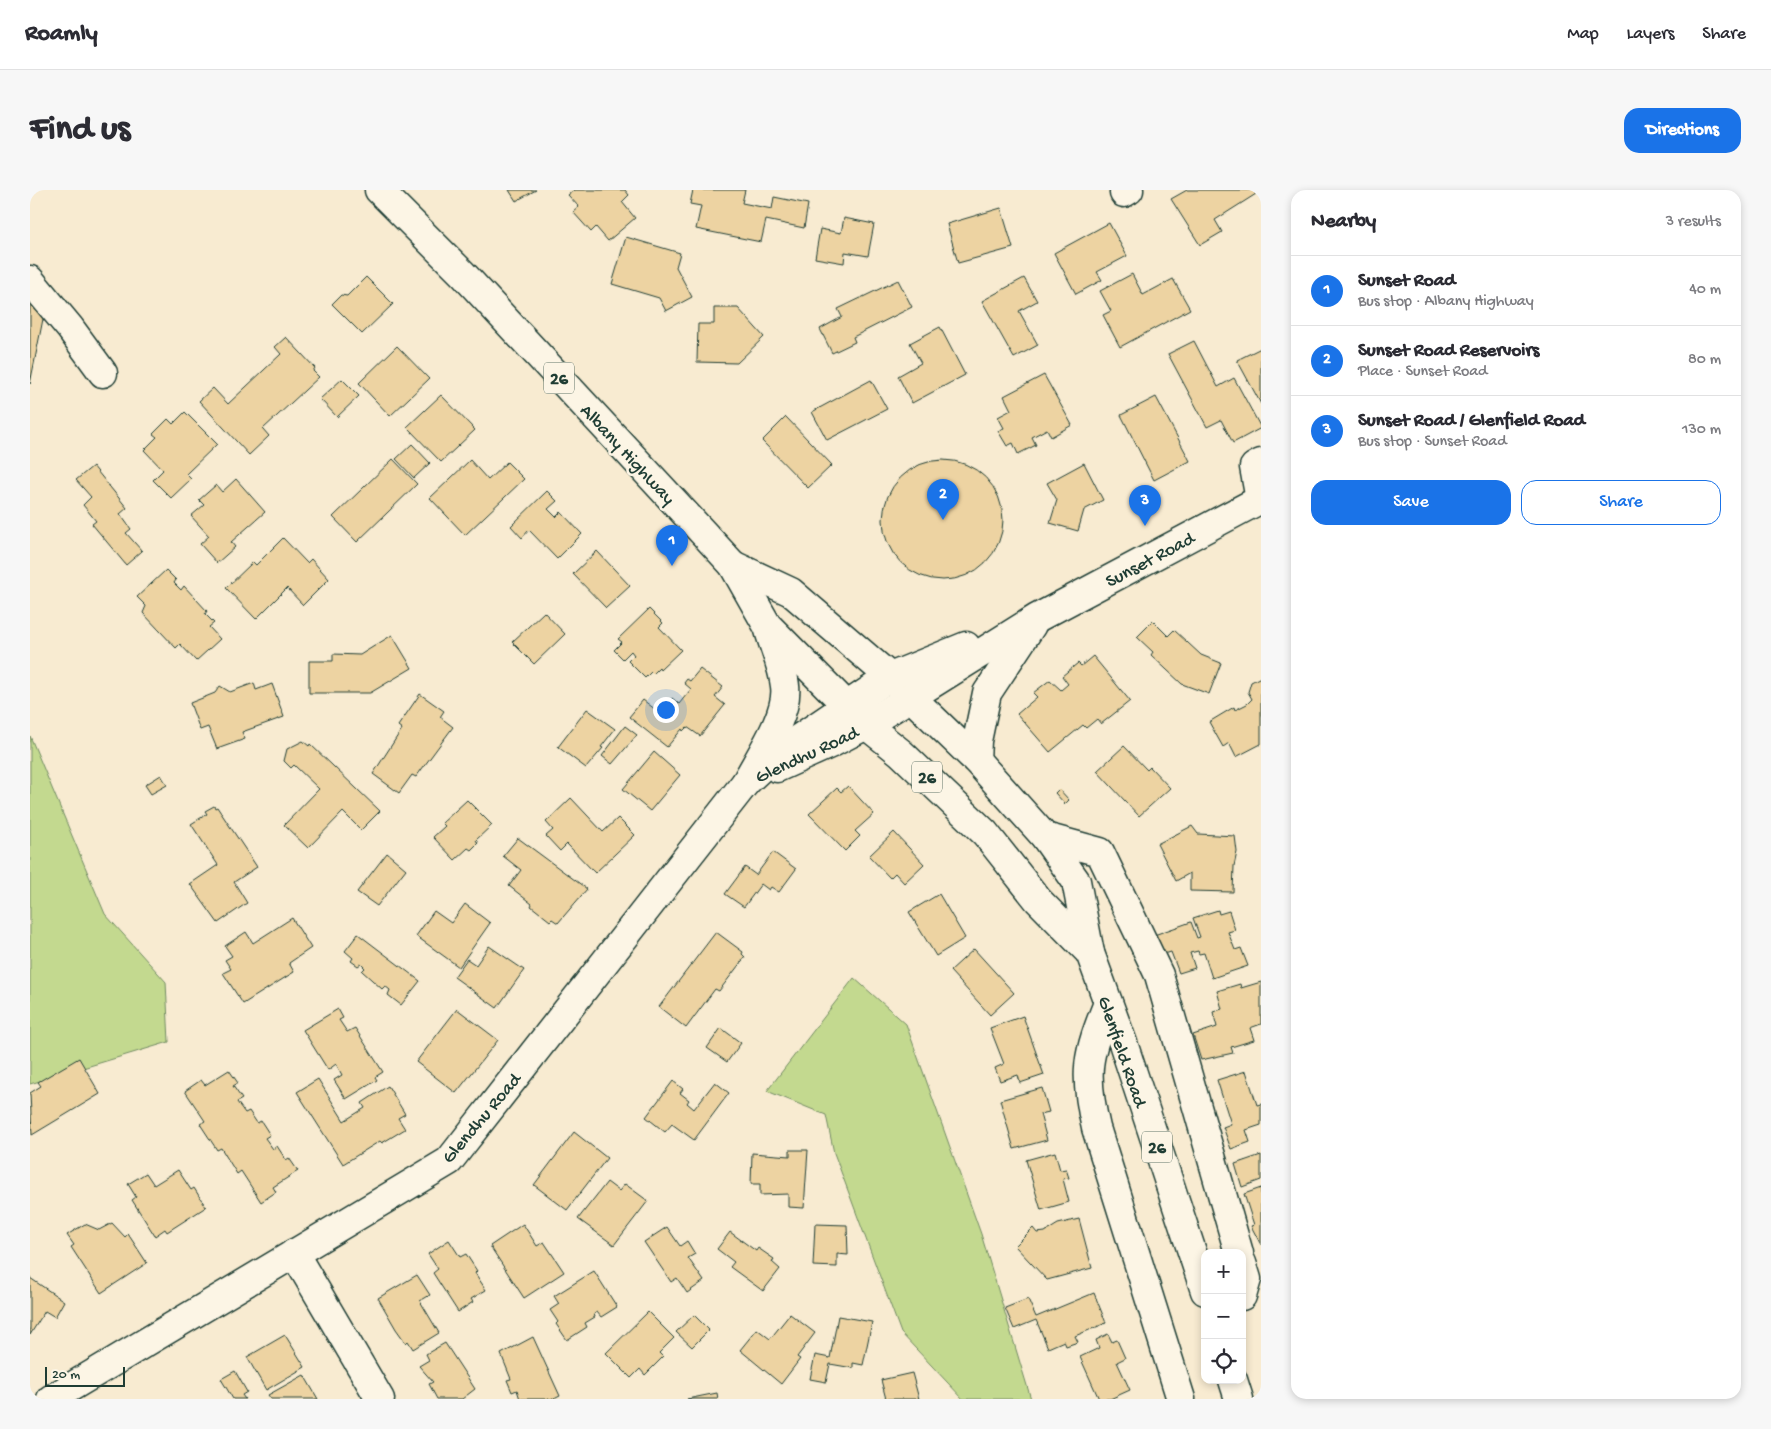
<!DOCTYPE html>
<html lang="en">
<head>
<meta charset="utf-8">
<style>
	body { margin:0; font-family:"Gochi Hand",sans-serif; background:#f7f7f7; color:#2b2b33 }
	.controls { position:absolute; right:15px; bottom:15px; display:grid; overflow:hidden; border-radius:10px; box-shadow:0 2px 8px #0003 }
	.controls button { width:45px; height:45px; display:grid; place-items:center; padding:0; border:0; border-bottom:1px solid #e1e1e2; background:#fff; color:#2b2b33; font:25px sans-serif }
	.scale { position:absolute; left:15px; bottom:12px; width:80px; box-sizing:border-box; padding-left:5px; border:2px solid #1f3d34; border-top:0; font-size:14px; line-height:18px; white-space:nowrap; color:#1f3d34; -webkit-text-stroke:4px #fcf5e5; paint-order:stroke }
	.you { position:absolute; left:635px; top:519px; width:18px; height:18px; margin:-12px; border:4px solid #fff; border-radius:50%; background:#1a73e8; box-shadow:0 0 0 8px #1a73e833 }
	.badge { display:grid; place-items:center; width:32px; height:32px; border-radius:50%; background:#1a73e8; color:#fff; font-size:16px; font-weight:700 }
	.pin { position:absolute; translate:-50% -41px; filter:drop-shadow(0 1px 2px #0008) }
	.pin::after { content:''; position:absolute; top:26px; width:18px; height:15px; background:inherit; clip-path:polygon(0 0,100% 0,50% 100%) }
	.list { margin:0; padding:0; list-style:none }
	h2 { display:flex; justify-content:space-between; align-items:center; height:65px; margin:0; padding:0 20px; font-size:21px }
	h2 small { font-size:16px; font-weight:400; color:#7c7c81 }
	.list li { display:grid; grid-template-columns:32px 1fr auto; gap:15px; align-items:center; box-sizing:border-box; height:70px; padding:0 20px; border-top:1px solid #e1e1e2 }
	.list b { display:block; font-size:19px; white-space:nowrap }
	.list p { margin:0; font-size:16px; white-space:nowrap; color:#7c7c81 }
	.list em { font-size:16px; font-style:normal; color:#7c7c81 }
	.actions { display:flex; gap:10px; padding:15px 20px }
	.actions a { flex:1; padding:11px 0; border:1px solid #1a73e8; border-radius:15px; text-align:center; font-size:18px; color:#1a73e8 }
	.actions .main { background:#1a73e8; color:#fff }
	.icon { flex:none; width:28px; height:28px; fill:none; stroke:currentColor; stroke-width:2; stroke-linecap:round; stroke-linejoin:round }
	.map { position:relative; flex:none; width:1231px; height:1209px; overflow:hidden; border-radius:15px }
	header { display:flex; align-items:center; gap:30px; box-sizing:border-box; height:70px; padding:0 25px; background:#fff; border-bottom:1px solid #e1e1e2 }
	header strong { font-size:24px }
	nav { display:flex; gap:28px; margin-inline-start:auto; font-size:18px }
	.intro { display:flex; align-items:center; justify-content:space-between; box-sizing:border-box; height:120px; padding:0 30px }
	h1 { margin:0; font-size:35px }
	.button { padding:12px 22px; border-radius:15px; background:#1a73e8; color:#fff; font-size:18px; font-weight:700 }
	main { display:flex; gap:30px; padding:0 30px }
	aside { flex:1; background:#fff; border-radius:15px; box-shadow:0 2px 8px #0003 }
	.map>svg:first-child { display:block }
</style>
</head>
<body>
<header>
<strong>Roamly</strong>
<nav><a>Map</a><a>Layers</a><a>Share</a></nav>
</header>
<div class="intro"><h1>Find us</h1><a class="button">Directions</a></div>
<main>
<div class="map">
<svg width="1231" height="1209" viewBox="0 0 1231 1209">
	<rect width="100%" height="100%" fill="#f8ebd1"/>
	<filter id="ink" filterUnits="userSpaceOnUse"><feTurbulence type="fractalNoise" baseFrequency=".02" numOctaves="2"/><feDisplacementMap in="SourceGraphic" scale="10" xChannelSelector="R" yChannelSelector="G"/><feConvolveMatrix kernelMatrix="1 2 1 2 8 2 1 2 1" color-interpolation-filters="sRGB"/></filter>
	<g filter="url(#ink)">
		<g fill="#c3d98f" stroke="#718b62">
			<polygon points="0,546 75,724 136,792 139,852 0,894"/>
			<polygon points="824,788 876,834 951,1044 1001,1209 933,1209 871,1143 804,963 796,925 737,901"/>
		</g>
		<g fill="#edd3a2" stroke="#1f3d34">
			<polygon points="479,0 506,0 486,11"/>
			<polygon points="544,0 595,0 599,5 592,12 605,28 578,51 566,37 561,42 543,22 549,17 538,5"/>
			<polygon points="663,0 715,0 712,13 742,19 744,7 778,14 774,38 736,30 731,52 666,39 671,16 660,14"/>
			<polygon points="1157,0 1223,0 1226,4 1185,30 1192,42 1170,55 1141,9"/>
			<polygon points="971,18 983,58 928,73 917,34"/>
			<polygon points="814,28 844,34 838,66 815,62 814,73 785,68 790,39 811,43"/>
			<polygon points="1079,33 1097,66 1067,82 1072,90 1046,104 1024,63"/>
			<polygon points="596,47 650,63 646,77 662,107 636,121 629,108 582,94"/>
			<polygon points="1102,84 1113,105 1143,89 1160,119 1090,157 1073,125 1081,121 1070,101"/>
			<polygon points="336,87 363,114 332,144 302,114 311,105 317,106"/>
			<polygon points="994,88 1007,111 989,121 1008,155 984,168 952,111"/>
			<polygon points="868,90 882,117 823,147 825,152 802,163 790,139 812,127 808,119"/>
			<polygon points="0,110 16,114 0,194"/>
			<polygon points="684,118 708,118 734,147 707,173 667,172 668,134 684,134"/>
			<polygon points="910,137 935,185 882,213 868,186 891,173 880,153"/>
			<polygon points="256,147 285,178 283,181 289,187 233,239 239,246 219,265 169,211 183,198 198,214 251,164 245,157"/>
			<polygon points="1164,151 1188,197 1204,188 1231,238 1203,253 1191,230 1177,237 1138,164"/>
			<polygon points="367,156 399,189 360,226 329,193"/>
			<polygon points="1231,158 1231,214 1207,170"/>
			<polygon points="1014,185 1042,235 1021,247 1017,239 1002,247 1006,255 988,264 983,253 977,256 968,241 974,238 968,227 981,220 974,206"/>
			<polygon points="312,189 329,206 307,227 290,209"/>
			<polygon points="841,190 857,219 797,250 782,222"/>
			<polygon points="411,205 445,240 411,272 377,237"/>
			<polygon points="1126,207 1160,271 1124,290 1091,225"/>
			<polygon points="155,222 187,254 156,284 161,289 141,308 123,290 133,280 114,260 127,247 123,244 138,229 143,234"/>
			<polygon points="756,227 802,275 778,298 732,251"/>
			<polygon points="382,254 400,273 384,288 366,269"/>
			<polygon points="363,269 387,294 327,352 303,327"/>
			<circle cx="913" cy="330" r="60"/>
			<polygon points="440,270 458,290 477,272 494,289 435,345 400,308"/>
			<polygon points="1054,273 1073,310 1054,320 1048,341 1020,333 1027,310 1017,293"/>
			<polygon points="63,276 97,318 90,324 101,339 96,343 112,361 96,375 62,334 66,331 53,315 61,307 46,290"/>
			<polygon points="206,289 235,322 201,352 205,357 187,373 170,354 179,346 161,326 174,315 169,310 186,295 192,302"/>
			<polygon points="517,301 527,311 518,319 526,327 531,322 552,344 527,369 499,340 492,348 481,336"/>
			<polygon points="253,348 277,373 281,369 299,389 273,415 257,398 226,429 196,398 223,372 226,375"/>
			<polygon points="567,361 600,396 576,418 543,384"/>
			<polygon points="136,380 146,390 144,393 151,400 154,396 177,421 175,424 184,433 179,437 190,449 166,471 150,454 146,458 113,423 116,416 107,407"/>
			<polygon points="619,419 633,433 629,437 651,460 630,480 629,478 623,484 621,482 615,488 598,471 604,465 601,461 593,469 584,460 592,452 588,449"/>
			<polygon points="514,422 535,444 504,474 482,452"/>
			<polygon points="1123,431 1138,446 1144,440 1171,465 1191,473 1179,504 1152,494 1121,465 1123,462 1107,447"/>
			<polygon points="362,445 382,478 340,503 279,503 279,471 303,471 303,464 330,465"/>
			<polygon points="1063,466 1100,511 1071,534 1067,529 1056,538 1053,535 1020,562 987,524 1007,507 1003,503 1020,490 1031,500 1038,494 1032,486 1048,473 1051,476"/>
			<polygon points="670,479 693,497 685,507 695,515 670,546 657,537 653,541 652,539 637,557 599,527 613,510 630,523 642,508 649,514 661,499 654,493 657,489 660,491"/>
			<polygon points="1231,487 1231,554 1206,567 1199,553 1193,557 1179,532 1204,517 1205,520 1217,514 1222,509 1218,502 1221,492"/>
			<polygon points="224,493 226,500 242,494 254,527 212,542 215,549 187,559 178,537 170,540 160,513 185,503 190,496 200,502"/>
			<polygon points="390,504 414,521 410,527 423,537 386,587 382,585 369,603 343,584 372,539 368,536"/>
			<polygon points="557,519 585,539 571,557 573,558 556,578 528,557"/>
			<polygon points="595,536 607,545 582,574 572,566"/>
			<polygon points="273,551 279,556 280,554 350,621 331,640 313,622 278,658 254,635 289,599 264,575 261,578 254,571 257,559"/>
			<polygon points="1094,556 1117,580 1120,577 1140,598 1109,626 1067,581"/>
			<polygon points="624,562 650,585 620,621 593,599"/>
			<polygon points="131,585 137,595 121,604 115,595"/>
			<polygon points="818,596 844,624 825,641 830,646 815,661 779,624 807,598 811,602"/>
			<polygon points="1029,599 1039,610 1035,614 1025,603"/>
			<polygon points="541,608 573,642 588,628 605,645 565,683 537,654 530,661 516,646 523,640 516,632"/>
			<polygon points="437,610 462,635 446,650 448,653 441,660 438,658 425,670 403,647 415,636 412,633"/>
			<polygon points="184,616 185,618 187,617 227,677 204,692 217,713 188,733 160,694 188,675 161,634 177,624 175,621"/>
			<polygon points="1162,636 1168,644 1205,646 1207,662 1204,676 1203,702 1160,701 1160,683 1146,691 1127,654"/>
			<polygon points="864,642 894,674 874,693 865,683 860,688 839,666"/>
			<polygon points="488,648 557,699 528,733 522,729 520,731 501,716 502,714 479,696 491,680 473,666"/>
			<polygon points="743,662 766,679 749,702 741,697 739,700 731,694 714,717 695,704 715,677 726,685"/>
			<polygon points="357,663 376,679 347,716 327,702"/>
			<polygon points="909,704 935,748 906,766 879,722"/>
			<polygon points="435,714 460,733 429,777 386,746 404,721 421,733"/>
			<polygon points="1188,720 1189,724 1199,721 1205,740 1198,742 1205,760 1211,758 1218,776 1182,788 1174,763 1169,764 1168,761 1160,763 1165,778 1149,783 1141,762 1131,765 1124,745 1161,732 1167,748 1170,747 1163,728"/>
			<polygon points="262,728 281,758 259,773 264,782 213,814 193,783 201,779 195,770 202,766 195,756 216,742 223,753"/>
			<polygon points="686,742 713,762 712,764 715,767 689,801 685,799 656,838 629,817"/>
			<polygon points="328,744 390,791 371,815 358,805 360,800 355,796 352,799 332,781 335,778 331,774 328,776 321,771 323,768 315,761"/>
			<polygon points="459,756 494,780 467,818 424,787 437,769 446,775"/>
			<polygon points="944,759 984,803 960,825 920,781"/>
			<polygon points="1231,792 1231,834 1220,838 1224,850 1201,857 1203,863 1171,870 1163,845 1187,837 1183,822 1192,819 1187,801 1210,794 1211,798"/>
			<polygon points="308,819 313,828 309,830 317,842 325,838 353,882 345,887 347,890 316,909 304,890 312,885 306,874 298,880 273,840"/>
			<polygon points="427,819 468,850 426,903 386,872"/>
			<polygon points="993,826 1014,885 990,893 988,885 970,891 965,878 974,874 960,838"/>
			<polygon points="691,838 711,853 697,872 677,858"/>
			<polygon points="49,868 70,904 2,945 0,903 11,896 8,892"/>
			<polygon points="199,880 208,893 203,896 212,909 207,912 215,923 219,921 227,933 231,931 240,945 235,948 243,959 247,956 256,970 259,968 268,981 243,997 246,1002 231,1012 211,981 207,984 191,958 187,960 170,934 175,931 155,901 171,890 175,895"/>
			<polygon points="1216,881 1227,915 1231,914 1231,935 1216,940 1220,952 1201,959 1193,937 1201,934 1187,890"/>
			<polygon points="288,889 314,931 335,918 332,913 358,896 375,924 368,928 375,939 352,953 350,951 313,974 267,902"/>
			<polygon points="643,891 653,899 650,903 659,910 657,913 664,919 685,892 699,903 664,950 642,934 635,942 616,927"/>
			<polygon points="1012,898 1019,922 1010,924 1017,950 984,959 970,910"/>
			<polygon points="544,942 577,968 537,1020 504,995"/>
			<polygon points="760,960 778,960 774,1018 758,1017 758,1004 730,1005 730,994 721,994 722,963 760,966"/>
			<polygon points="1025,962 1030,980 1036,979 1039,988 1033,989 1039,1012 1011,1020 996,970"/>
			<polygon points="1231,965 1231,990 1212,997 1205,974"/>
			<polygon points="148,980 161,1000 164,998 176,1017 137,1042 135,1039 125,1046 102,1010 106,1007 98,994 116,983 124,995"/>
			<polygon points="577,992 589,1001 595,994 618,1011 584,1055 548,1029"/>
			<polygon points="1231,998 1231,1055 1221,1036 1224,1035 1214,1004"/>
			<polygon points="1049,1029 1062,1078 1017,1090 985,1056 1003,1038 1007,1043 1015,1042 1028,1034"/>
			<polygon points="82,1033 95,1047 98,1044 117,1073 71,1103 41,1057 44,1055 37,1045 55,1034 69,1040"/>
			<polygon points="493,1034 507,1056 514,1052 534,1082 494,1108 460,1056"/>
			<polygon points="785,1034 817,1035 818,1065 807,1064 807,1077 783,1076"/>
			<polygon points="637,1037 650,1056 657,1051 665,1064 658,1068 674,1091 657,1103 647,1088 641,1092 614,1052"/>
			<polygon points="700,1042 726,1061 728,1058 744,1069 742,1072 750,1079 733,1101 700,1077 704,1072 687,1059"/>
			<polygon points="419,1050 430,1067 436,1064 447,1081 445,1083 456,1100 441,1109 443,1112 428,1122 403,1083 408,1079 398,1064"/>
			<polygon points="564,1081 587,1117 571,1127 567,1122 564,1124 565,1127 555,1133 557,1137 537,1150 526,1134 528,1132 520,1120 529,1114 524,1106"/>
			<polygon points="387,1085 400,1105 390,1111 409,1143 383,1159 378,1151 376,1153 366,1139 348,1108"/>
			<polygon points="0,1088 34,1111 25,1127 15,1121 0,1145"/>
			<polygon points="1064,1103 1076,1133 1045,1146 1048,1152 1036,1156 1034,1151 1018,1158 1006,1130 984,1139 975,1118 998,1109 1006,1127"/>
			<polygon points="618,1122 644,1148 629,1163 633,1167 615,1185 610,1179 601,1188 576,1163"/>
			<polygon points="760,1124 785,1143 767,1167 770,1169 751,1194 710,1160 727,1139 740,1149"/>
			<polygon points="664,1125 679,1140 662,1157 646,1142"/>
			<polygon points="808,1126 842,1132 833,1175 823,1173 823,1178 800,1174 796,1192 780,1189 785,1165 800,1168"/>
			<polygon points="1078,1144 1082,1152 1087,1150 1095,1168 1087,1172 1100,1200 1080,1209 1069,1209 1050,1167 1069,1158 1066,1150"/>
			<polygon points="255,1145 275,1177 236,1200 217,1167"/>
			<polygon points="503,1147 530,1206 524,1209 490,1209 487,1200 482,1202 477,1190 481,1189 471,1164"/>
			<polygon points="415,1153 445,1199 432,1209 407,1209 399,1194 403,1192 389,1176 399,1170 396,1164"/>
			<polygon points="205,1181 217,1202 212,1205 215,1209 203,1209 191,1189"/>
			<polygon points="882,1183 889,1209 856,1209 851,1190"/>
			<polygon points="274,1185 288,1209 241,1209 238,1205"/>
			<polygon points="687,1203 688,1209 657,1209"/>
		</g>
		<g fill="none" stroke-linecap="round" stroke-linejoin="round">
			<g stroke="#1f3d34" stroke-width="31">
				<g id="minor">
					<polyline points="1094,3 1099,0"/>
					<polyline points="0,90 40,138 73,183"/>
					<polyline points="1230,310 1224,277 1231,273"/>
					<polyline points="747,578 800,554 836,535"/>
					<polyline points="1015,647 1070,662 1129,785 1209,1063"/>
					<path d="M1078,813C1057,865 1053,883 1066,938L1151,1209"/>
					<polyline points="264,1063 350,1209"/>
					<polyline points="1212,1073 1217,1089 1212,1106"/>
					<polyline points="21,1209 419,971 716,592 746,564 818,515"/>
				</g>
			</g>
			<g stroke="#1f3d34" stroke-width="31">
				<g id="major">
					<polyline points="349,0 433,84 703,375 737,435 836,535 871,563 955,643 1008,710 1060,763"/>
					<polyline points="703,375 761,402 860,487 946,570 1015,647 1046,691 1060,763 1093,853 1175,1101"/>
					<polyline points="818,515 860,487 936,456"/>
					<polyline points="836,535 1007,428 1231,309"/>
					<polyline points="946,570 947,551 957,503 1002,435"/>
					<path d="M716,592C729,567 759,524 755,496C753,477 744,458 739,440"/>
					<polyline points="1203,1190 1209,1209"/>
				</g>
			</g>
			<use href="#minor" stroke="#fcf5e5" stroke-width="28"/>
			<use href="#major" stroke="#fcf5e5" stroke-width="28"/>
		</g>
	</g>
	<g text-anchor="middle" stroke-width="5" stroke-linejoin="round" paint-order="stroke">
		<g fill="#fcf5e5" stroke="#617469" stroke-width="1">
			<rect x="514" y="172.5" width="30" height="31" rx="4"/>
			<rect x="882" y="571.5" width="30" height="31" rx="4"/>
			<rect x="1112" y="941.5" width="30" height="31" rx="4"/>
		</g>
		<g font-size="18" font-weight="bold" fill="#1f3d34">
			<text x="529" y="194">26</text>
			<text x="897" y="593">26</text>
			<text x="1127" y="963">26</text>
		</g>
		<g font-size="19" fill="#1f3d34" stroke="#fcf5e5">
			<text transform="translate(599 263) rotate(47)" y="7">Albany Highway</text>
			<text transform="translate(1119 368) rotate(-28)" y="7">Sunset Road</text>
			<text transform="translate(776 563) rotate(-25)" y="7">Glendhu Road</text>
			<text transform="translate(1094 861) rotate(71)" y="7">Glenfield Road</text>
			<text transform="translate(450 927) rotate(-50)" y="7">Glendhu Road</text>
		</g>
	</g>
</svg>
<div class="controls">
<button>+</button>
<button>−</button>
<button><svg class="icon" aria-label="locate" viewBox="0 0 24 24"><circle cx="12" cy="12" r="6"/><path d="M12 2v4M12 18v4M2 12h4M18 12h4"/></svg></button>
</div>
<div class="scale">20 m</div>
<div class="you"></div>
<div class="pin badge" style="left:642px;top:376px">1</div>
<div class="pin badge" style="left:913px;top:330px">2</div>
<div class="pin badge" style="left:1115px;top:336px">3</div>
</div>
<aside>
<h2>Nearby<small>3 results</small></h2>
<ul class="list">
<li><span class="badge">1</span><div><b>Sunset Road</b><p>Bus stop · Albany Highway</p></div><em>40 m</em></li>
<li><span class="badge">2</span><div><b>Sunset Road Reservoirs</b><p>Place · Sunset Road</p></div><em>80 m</em></li>
<li><span class="badge">3</span><div><b>Sunset Road / Glenfield Road</b><p>Bus stop · Sunset Road</p></div><em>130 m</em></li>
</ul>
<div class="actions"><a class="main">Save</a><a>Share</a></div>
</aside>
</main>
</body>
</html>
